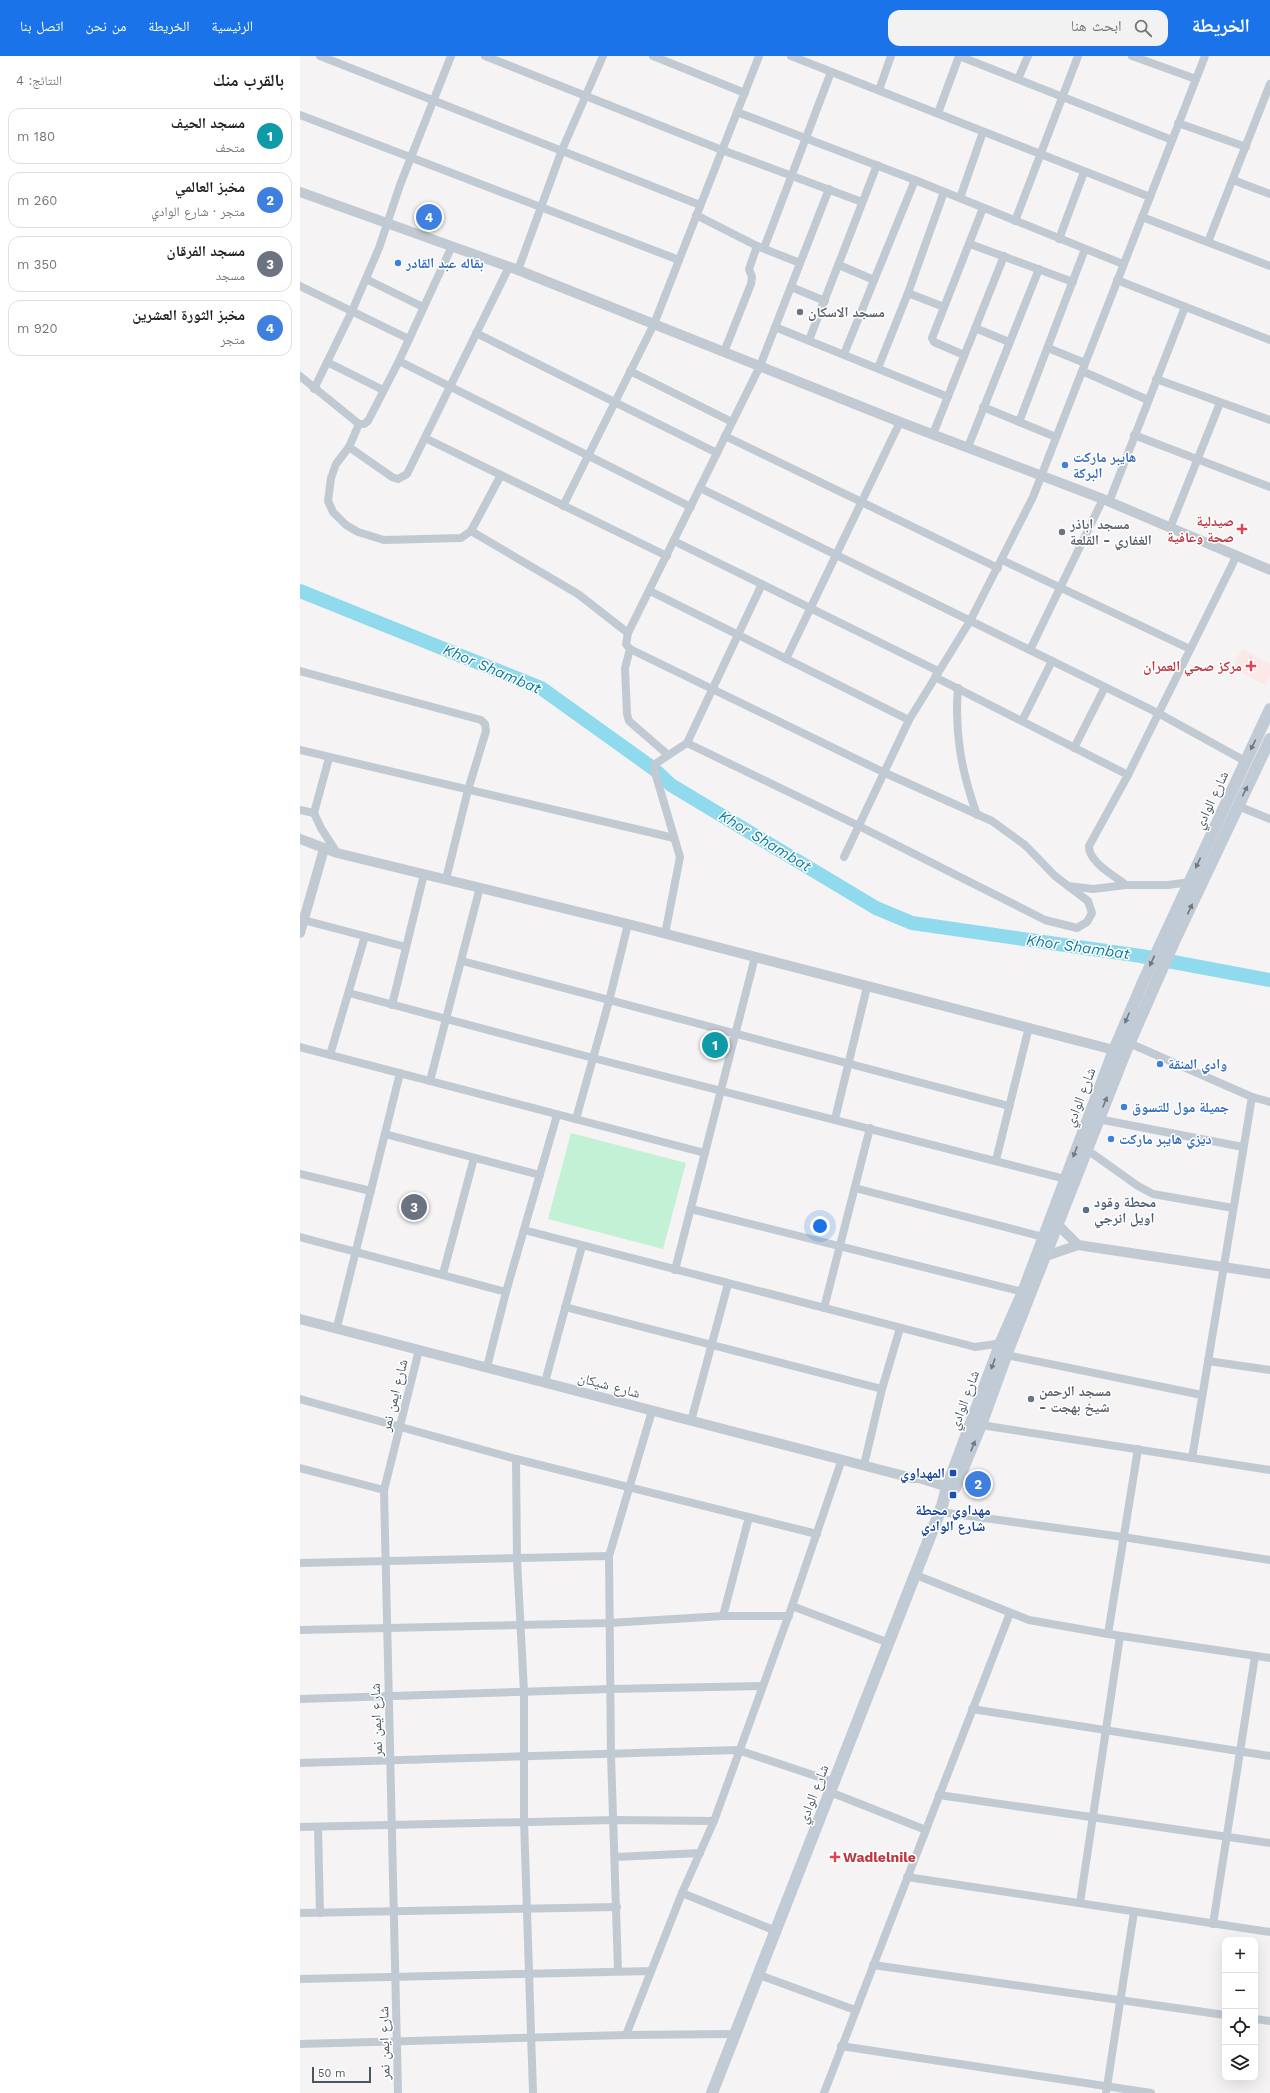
<!DOCTYPE html>
<html lang="ar">
<head>
<meta charset="utf-8">
<style>
	body { margin:0; font-family:"Work Sans","Noto Naskh Arabic",sans-serif; background:#f2f2f2; color:#222; direction:rtl }
	.controls { position:absolute; right:12px; bottom:12px; display:grid; overflow:hidden; border-radius:8px; box-shadow:0 4px 16px #0002 }
	.controls button { width:36px; height:36px; display:grid; place-items:center; padding:0; border:0; border-bottom:1px solid #e0e0e0; background:#fff; color:#222; font:20px sans-serif }
	.scale { position:absolute; left:12px; bottom:10px; width:59px; box-sizing:border-box; padding-left:4px; border:2px solid #4a5661; border-top:0; font-size:11px; line-height:14px; white-space:nowrap; color:#4a5661; -webkit-text-stroke:3px #fff; paint-order:stroke }
	.you { position:absolute; left:520px; top:1170px; width:14px; height:14px; margin:-10px; border:3px solid #fff; border-radius:50%; background:#1a73e8; box-shadow:0 0 0 6px #1a73e833 }
	.badge { display:grid; place-items:center; width:26px; height:26px; border-radius:50%; background:#1a73e8; color:#fff; font-size:13px; font-weight:700 }
	.pin { position:absolute; translate:-50% -50%; border:2px solid #fff; box-shadow:0 1px 4px #0006 }
	.list { margin:0; padding:0; list-style:none }
	h2 { display:flex; justify-content:space-between; align-items:center; height:52px; margin:0; padding:0 16px; font-size:17px }
	h2 small { font-size:13px; font-weight:400; color:#767676 }
	.list li { display:grid; grid-template-columns:26px 1fr auto; gap:12px; align-items:center; box-sizing:border-box; height:56px; margin:0 8px 8px; padding:0 8px; border:1px solid #e0e0e0; border-radius:12px }
	.list b { display:block; font-size:15px; white-space:nowrap }
	.list p { margin:0; font-size:13px; white-space:nowrap; color:#767676 }
	.list em { font-size:13px; font-style:normal; color:#767676 }
	.icon { flex:none; width:22px; height:22px; fill:none; stroke:currentColor; stroke-width:2; stroke-linecap:round; stroke-linejoin:round }
	.map { position:relative; flex:none; width:970px; height:2037px; overflow:hidden; direction:ltr }
	header { display:flex; align-items:center; gap:24px; box-sizing:border-box; height:56px; padding:0 20px; background:#1a73e8; color:#fff }
	header strong { font-size:19px }
	nav { display:flex; gap:22px; margin-inline-start:auto; font-size:14px }
	.search { width:280px; height:36px; background:#f2f2f2; display:flex; align-items:center; gap:10px; box-sizing:border-box; padding:0 14px; border-radius:12px; color:#767676; font-size:15px }
	main { display:flex }
	aside { flex:1; background:#fff }
	.map>svg:first-child { display:block }
</style>
</head>
<body>
<header>
<strong>الخريطة</strong>
<div class="search"><svg class="icon" aria-label="search" viewBox="0 0 24 24"><circle cx="10" cy="10" r="6"/><path d="M15 15l6 6"/></svg>ابحث هنا</div>
<nav><a>الرئيسية</a><a>الخريطة</a><a>من نحن</a><a>اتصل بنا</a></nav>
</header>
<main>
<div class="map">
<svg width="970" height="2037" viewBox="0 0 970 2037">
	<rect width="100%" height="100%" fill="#f5f3f3"/>
	<polygon fill="#fce8e6" points="942,593 970,608 970,619 965,629 932,612"/>
	<polygon fill="#c3f1d5" points="271,1077 386,1107 363,1193 248,1163"/>
	<g fill="none" stroke-linecap="round" stroke-linejoin="round">
		<polyline stroke="#90daee" stroke-width="14" points="0,535 241,632 354,713 371,729 576,852 612,867 841,900 970,924"/>
		<g stroke="#c1cad2" stroke-width="8">
			<polyline points="20,0 400,149"/>
			<polyline points="185,0 422,94 562,146"/>
			<polyline points="353,0 445,37"/>
			<polyline points="491,0 850,141"/>
			<polyline points="659,0 872,84"/>
			<polyline points="832,0 896,23"/>
			<polyline points="718,23 728,0"/>
			<polyline points="579,34 591,0"/>
			<polyline points="437,56 615,124 823,208"/>
			<polyline points="638,57 659,0"/>
			<polyline points="0,59 379,204"/>
			<polyline points="878,67 946,91"/>
			<polyline points="933,124 970,138"/>
			<polyline points="660,142 683,76"/>
			<polyline points="396,159 457,190 500,207"/>
			<polyline points="842,161 970,210"/>
			<polyline points="715,165 778,0"/>
			<polyline points="759,183 784,116"/>
			<polyline points="908,186 970,28"/>
			<polyline points="670,188 773,226"/>
			<polyline points="464,192 531,16"/>
			<polyline points="539,209 574,224"/>
			<polyline points="218,214 262,94 303,0"/>
			<polyline points="66,223 123,251"/>
			<polyline points="817,224 970,284"/>
			<polyline points="0,230 109,283"/>
			<polyline points="491,231 525,245"/>
			<polyline points="608,237 644,251"/>
			<polyline points="475,271 648,341"/>
			<polyline points="675,272 709,286"/>
			<polyline points="176,277 417,397"/>
			<polyline points="509,284 577,109"/>
			<polyline points="748,292 785,307"/>
			<polyline points="424,296 451,228 452,221 449,213 457,190"/>
			<polyline points="544,298 615,124"/>
			<polyline points="664,299 634,286 632,282 683,152"/>
			<polyline points="99,305 391,451"/>
			<polyline points="27,306 83,334"/>
			<polyline points="578,312 608,237 644,136"/>
			<polyline points="330,315 432,366"/>
			<polyline points="782,315 848,344"/>
			<polyline points="0,320 59,368 64,368 68,365 99,305 152,190"/>
			<polyline points="856,323 970,364"/>
			<polyline points="14,333 52,255 79,192 100,129 151,0"/>
			<polyline points="683,351 756,381"/>
			<polyline points="719,366 785,193"/>
			<polyline points="59,368 49,391 36,408 31,422 28,445 33,456 46,469 58,476 84,484 161,482 171,475 201,419"/>
			<polyline points="633,378 704,200"/>
			<polyline points="834,379 970,431"/>
			<polyline points="425,380 698,512"/>
			<polyline points="125,382 367,500"/>
			<polyline points="49,391 92,421 98,423 107,418 209,211"/>
			<polyline points="668,391 739,213"/>
			<polyline points="400,432 858,657 945,705"/>
			<polyline points="809,446 885,251"/>
			<polyline points="263,450 354,268 459,0"/>
			<polyline points="870,472 920,347"/>
			<polyline points="171,475 278,538 328,577"/>
			<polyline points="374,485 638,615"/>
			<polyline points="702,504 890,593"/>
			<polyline points="350,535 609,664"/>
			<polyline points="330,593 325,612 327,658 329,665 367,698"/>
			<polyline points="730,594 803,443"/>
			<polyline points="486,603 600,366"/>
			<polyline points="0,615 181,664 185,668 186,675 168,734 146,823"/>
			<polyline points="635,621 828,719"/>
			<path d="M658,632C654,677 662,717 677,759"/>
			<polyline points="722,665 752,605"/>
			<polyline points="387,687 557,769 745,864 777,872 787,866 792,857 788,845 755,820 725,789 692,765 583,716 330,593 326,588 328,577 460,310 529,133"/>
			<polyline points="774,692 805,631"/>
			<polyline points="0,694 374,782"/>
			<polyline points="29,702 14,757 21,772 37,797"/>
			<polyline points="938,750 970,763"/>
			<polyline points="0,754 14,757"/>
			<polyline points="544,801 609,664 670,565 733,441 905,0"/>
			<path d="M826,829C815,820 788,806 789,790L828,719L937,499"/>
			<polyline points="768,830 793,833 826,829 868,829 890,826"/>
			<polyline points="0,863 106,891"/>
			<polyline points="365,878 380,801 354,713 355,708 387,687 462,528"/>
			<polyline points="162,905 709,1050"/>
			<polyline points="49,937 293,1002 765,1123"/>
			<polyline points="92,949 124,818"/>
			<polyline points="829,987 952,1041 970,1046"/>
			<polyline points="0,991 405,1097"/>
			<polyline points="30,999 65,880"/>
			<polyline points="130,1025 180,831"/>
			<polyline points="276,1063 309,945 328,868"/>
			<polyline points="535,1063 567,931"/>
			<polyline points="798,1063 943,1091"/>
			<polyline points="85,1078 240,1119"/>
			<polyline points="786,1093 838,1130 853,1138 933,1152"/>
			<polyline points="696,1104 729,971"/>
			<polyline points="0,1118 71,1135"/>
			<polyline points="555,1132 743,1181"/>
			<polyline points="391,1153 723,1236"/>
			<polyline points="224,1174 675,1291 703,1287"/>
			<polyline points="0,1181 206,1236"/>
			<polyline points="375,1214 455,901"/>
			<polyline points="143,1218 174,1102"/>
			<polyline points="265,1251 582,1333"/>
			<polyline points="524,1252 570,1072"/>
			<polyline points="37,1271 100,1017"/>
			<polyline points="706,1299 902,1339"/>
			<polyline points="908,1305 970,1314"/>
			<polyline points="187,1311 206,1236 257,1059"/>
			<polyline points="245,1326 282,1190"/>
			<polyline points="0,1343 216,1403 517,1478"/>
			<polyline points="391,1365 428,1228"/>
			<polyline points="681,1369 970,1414"/>
			<polyline points="892,1402 952,1041"/>
			<polyline points="216,1403 217,1503 224,1636 224,1765 233,2037"/>
			<polyline points="564,1409 582,1333 600,1272"/>
			<polyline points="0,1412 84,1434"/>
			<polyline points="640,1456 823,1481 970,1504"/>
			<polyline points="0,1507 309,1500"/>
			<polyline points="616,1519 729,1564 808,1578 970,1602"/>
			<polyline points="492,1550 589,1587"/>
			<polyline points="423,1560 449,1461"/>
			<polyline points="0,1574 309,1567 423,1560 489,1560"/>
			<polyline points="808,1578 838,1393"/>
			<polyline points="0,1643 311,1633 462,1630"/>
			<polyline points="672,1653 970,1700"/>
			<polyline points="0,1707 438,1694 534,1726"/>
			<polyline points="530,1736 626,1774"/>
			<polyline points="639,1739 970,1787"/>
			<polyline points="0,1771 315,1764 414,1765"/>
			<polyline points="18,1771 20,1857"/>
			<polyline points="316,1801 400,1797"/>
			<polyline points="607,1821 970,1876"/>
			<polyline points="382,1837 476,1875"/>
			<polyline points="780,1847 820,1580"/>
			<polyline points="0,1857 317,1851"/>
			<polyline points="913,1868 955,1600"/>
			<polyline points="573,1909 925,1959"/>
			<polyline points="318,1915 311,1699 309,1500 352,1355"/>
			<polyline points="459,1919 555,1954"/>
			<polyline points="0,1923 351,1915"/>
			<polyline points="955,1963 970,1965"/>
			<polyline points="326,1979 382,1837 414,1765 492,1550 542,1403"/>
			<polyline points="0,1988 326,1979 435,1978"/>
			<polyline points="541,1990 851,2037"/>
			<polyline points="98,2037 84,1434 119,1294"/>
			<polyline points="524,2037 710,1557"/>
			<polyline points="806,2037 834,1856"/>
		</g>
		<g stroke="#c1cad2" stroke-width="10">
			<polyline points="0,136 218,214 600,366 803,443 970,514"/>
			<polyline points="0,783 37,797 328,868 814,994"/>
			<polyline points="0,877 24,793"/>
			<polyline points="757,1168 778,1189"/>
			<polyline points="746,1200 778,1189 970,1218"/>
			<polyline points="0,1263 612,1422 619,1422 654,1433"/>
		</g>
		<g stroke="#c1cbd6" stroke-width="12">
			<polyline points="655,1432 681,1369 710,1289 825,997 873,888 970,683"/>
			<polyline points="412,2037 642,1450 647,1431 701,1286 723,1236 814,994 843,926 970,653"/>
		</g>
	</g>
	<defs><path id="oneway-solid" d="M-6-.8H1V-3.2L6.5 0L1 3.2V.8H-6Z"/></defs>
	<g fill="#6e7984">
		<use href="#oneway-solid" transform="translate(953 689) rotate(116)"/>
		<use href="#oneway-solid" transform="translate(945 735) rotate(-64)"/>
		<use href="#oneway-solid" transform="translate(898 807) rotate(115)"/>
		<use href="#oneway-solid" transform="translate(890 853) rotate(-65)"/>
		<use href="#oneway-solid" transform="translate(852 905) rotate(115)"/>
		<use href="#oneway-solid" transform="translate(827 962) rotate(113)"/>
		<use href="#oneway-solid" transform="translate(805 1046) rotate(-68)"/>
		<use href="#oneway-solid" transform="translate(775 1096) rotate(111)"/>
		<use href="#oneway-solid" transform="translate(693 1308) rotate(110)"/>
		<use href="#oneway-solid" transform="translate(673 1390) rotate(-68)"/>
	</g>
	<g fill="#3f7fe0" stroke="#fff" stroke-width="1.5">
		<circle cx="98" cy="207" r="4"/>
		<circle cx="765" cy="409" r="4"/>
		<circle cx="860" cy="1008" r="4"/>
		<circle cx="824" cy="1051" r="4"/>
		<circle cx="811" cy="1083" r="4"/>
	</g>
	<g fill="#6b7280" stroke="#fff" stroke-width="1.5">
		<circle cx="500" cy="256" r="4"/>
		<circle cx="762" cy="476" r="4"/>
		<circle cx="731" cy="1343" r="4"/>
	</g>
	<g fill="#e0444e" stroke="#fff" stroke-width="1.5">
		<path d="M940 467h4v4h4v4h-4v4h-4v-4h-4v-4h4z"/>
		<path d="M949 604h4v4h4v4h-4v4h-4v-4h-4v-4h4z"/>
		<path d="M533 1795h4v4h4v4h-4v4h-4v-4h-4v-4h4z"/>
	</g>
	<circle fill="#5c6f8a" stroke="#fff" stroke-width="1.5" cx="786" cy="1154" r="4"/>
	<g fill="#1a4fb4" stroke="#fff" stroke-width="1.5">
		<rect x="649" y="1413" width="8" height="8" rx="2"/>
		<rect x="649" y="1435" width="8" height="8" rx="2"/>
	</g>
	<g text-anchor="middle" stroke-width="3" stroke-linejoin="round" paint-order="stroke">
		<g font-size="14" font-weight="bold" fill="#366cbe" stroke="#fff" text-anchor="start">
			<text x="106" y="212">بقاله عبد القادر</text>
			<text x="773" y="406">هايبر ماركت<tspan x="773" dy="16">البركة</tspan></text>
			<text x="868" y="1013">وادي المنقة</text>
			<text x="832" y="1056">جميلة مول للتسوق</text>
			<text x="819" y="1088">ديزي هايبر ماركت</text>
		</g>
		<g font-size="14" font-weight="bold" fill="#5b616d" stroke="#fff" text-anchor="start">
			<text x="508" y="261">مسجد الاسكان</text>
			<text x="770" y="473">مسجد اباذر<tspan x="770" dy="16">الغفاري - القلعة</tspan></text>
			<text x="739" y="1340">مسجد الرحمن<tspan x="739" dy="16">- شيخ بهجت</tspan></text>
		</g>
		<g font-size="14" font-weight="bold" fill="#be3a42" stroke="#fff" text-anchor="end">
			<text x="934" y="470">صيدلية<tspan x="934" dy="16">صحة وعافية</tspan></text>
			<text x="942" y="615">مركز صحي العمران</text>
			<text x="543" y="1806" text-anchor="start">Wadlelnile</text>
		</g>
		<g font-size="14" fill="#4a5661" stroke="#fff">
			<text transform="translate(911 744) rotate(-65)" y="5">شارع الوادي</text>
			<text transform="translate(780 1041) rotate(-69)" y="5">شارع الوادي</text>
			<text transform="translate(309 1329) rotate(15)" y="5">شارع شيكان</text>
			<text transform="translate(94 1339) rotate(-76)" y="5">شارع ايمن نمر</text>
			<text transform="translate(664 1344) rotate(-70)" y="5">شارع الوادي</text>
			<text transform="translate(76 1664) rotate(-92)" y="5">شارع ايمن نمر</text>
			<text transform="translate(513 1738) rotate(-69)" y="5">شارع الوادي</text>
			<text transform="translate(84 1987) rotate(-91)" y="5">شارع ايمن نمر</text>
		</g>
		<g font-size="14" font-weight="bold" fill="#4e5e75" stroke="#fff" text-anchor="start">
			<text x="794" y="1151">محطة وقود<tspan x="794" dy="16">اويل انرجي</tspan></text>
		</g>
		<g font-size="14" font-weight="bold" fill="#164399" stroke="#fff" text-anchor="end">
			<text x="645" y="1422">المهداوي</text>
			<text x="653" y="1459" text-anchor="middle">مهداوي محطة<tspan x="653" dy="16">شارع الوادي</tspan></text>
		</g>
		<g font-size="15" font-style="italic" fill="#0c7c9b" stroke="#fff">
			<text transform="translate(192 613) rotate(23)" y="5">Khor Shambat</text>
			<text transform="translate(465 785) rotate(31)" y="5">Khor Shambat</text>
			<text transform="translate(778 891) rotate(8)" y="5">Khor Shambat</text>
		</g>
	</g>
</svg>
<div class="controls">
<button>+</button>
<button>−</button>
<button><svg class="icon" aria-label="locate" viewBox="0 0 24 24"><circle cx="12" cy="12" r="6"/><path d="M12 2v4M12 18v4M2 12h4M18 12h4"/></svg></button>
<button><svg class="icon" aria-label="layers" viewBox="0 0 24 24"><path d="M12 4l9 5-9 5-9-5zM3 14l9 5 9-5"/></svg></button>
</div>
<div class="scale">50 m</div>
<div class="you"></div>
<div class="pin badge" style="left:415px;top:989px;background:#0f9aa8">1</div>
<div class="pin badge" style="left:678px;top:1428px;background:#3f7fe0">2</div>
<div class="pin badge" style="left:114px;top:1151px;background:#6b7280">3</div>
<div class="pin badge" style="left:129px;top:161px;background:#3f7fe0">4</div>
</div>
<aside>
<h2>بالقرب منك<small>النتائج: 4</small></h2>
<ul class="list">
<li><span class="badge" style="background:#0f9aa8">1</span><div><b>مسجد الحيف</b><p>متحف</p></div><em>180 m</em></li>
<li><span class="badge" style="background:#3f7fe0">2</span><div><b>مخبز العالمي</b><p>متجر · شارع الوادي</p></div><em>260 m</em></li>
<li><span class="badge" style="background:#6b7280">3</span><div><b>مسجد الفرقان</b><p>مسجد</p></div><em>350 m</em></li>
<li><span class="badge" style="background:#3f7fe0">4</span><div><b>مخبز الثورة العشرين</b><p>متجر</p></div><em>920 m</em></li>
</ul>
</aside>
</main>
</body>
</html>
